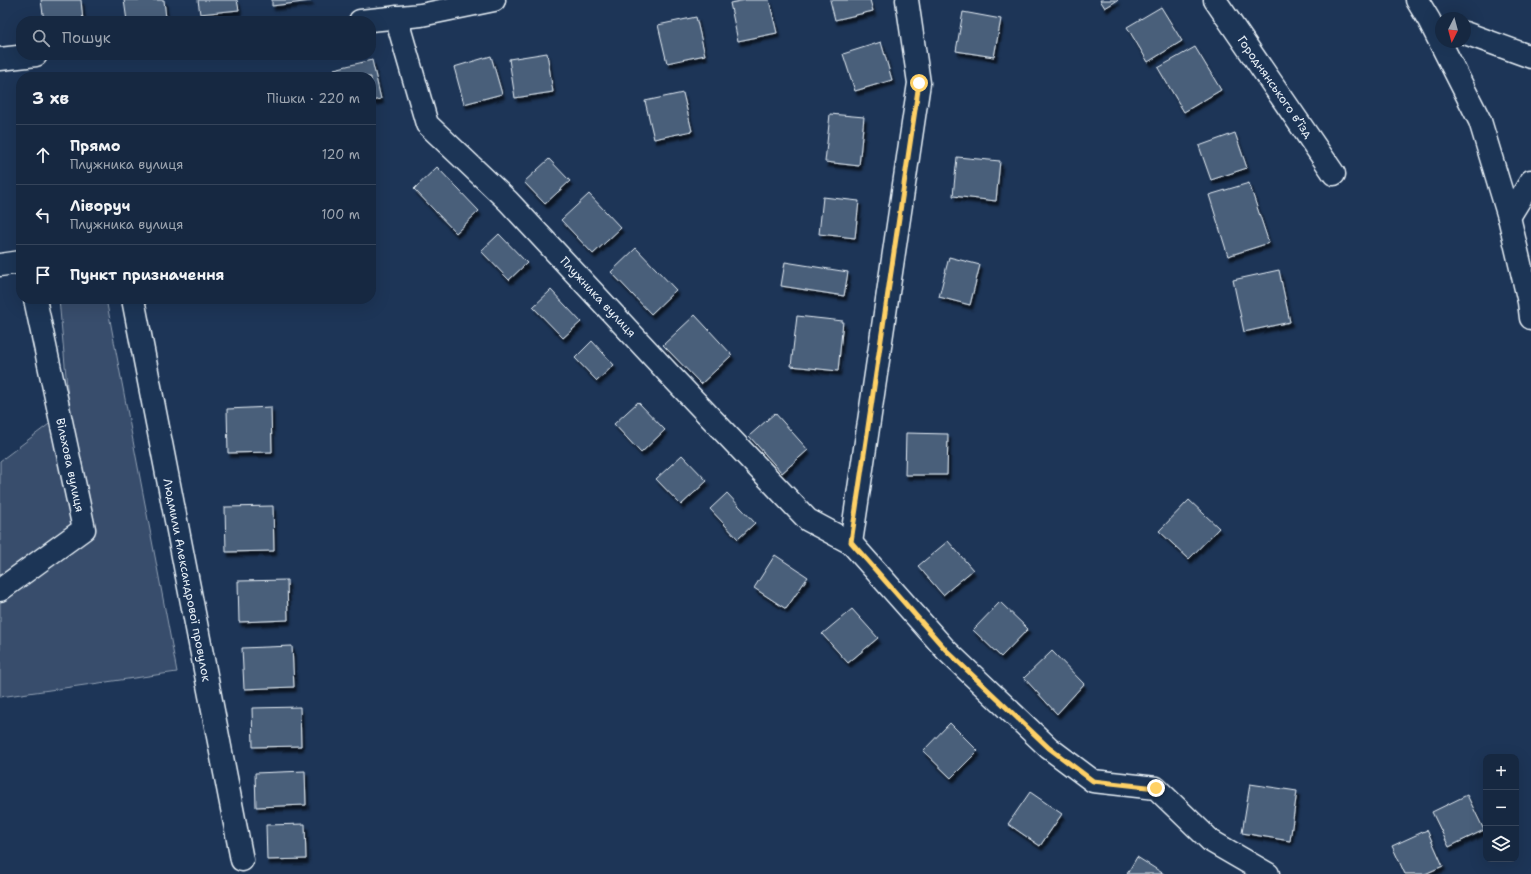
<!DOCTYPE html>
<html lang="uk">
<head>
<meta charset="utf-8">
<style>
	body { margin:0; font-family:"Shantell Sans",sans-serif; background:#23344c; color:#f1f3f6 }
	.controls { position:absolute; right:12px; bottom:12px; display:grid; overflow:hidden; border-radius:8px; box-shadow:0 4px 16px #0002 }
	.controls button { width:36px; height:36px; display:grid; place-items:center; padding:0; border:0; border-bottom:1px solid #35445a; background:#162841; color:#f1f3f6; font:20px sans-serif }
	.compass { position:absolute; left:1435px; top:12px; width:36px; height:36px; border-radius:50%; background:#162841; box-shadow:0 4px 16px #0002; rotate:186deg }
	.stop { position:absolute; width:12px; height:12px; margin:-9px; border:3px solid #ffd166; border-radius:50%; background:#fff }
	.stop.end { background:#ffd166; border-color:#fff; box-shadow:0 1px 4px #0008 }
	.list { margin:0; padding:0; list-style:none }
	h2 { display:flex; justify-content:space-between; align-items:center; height:52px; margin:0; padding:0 16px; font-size:17px }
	h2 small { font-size:13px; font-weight:400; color:#9ea6b1 }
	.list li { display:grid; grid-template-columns:26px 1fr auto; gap:12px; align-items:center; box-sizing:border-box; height:60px; padding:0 16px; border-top:1px solid #35445a }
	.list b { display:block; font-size:15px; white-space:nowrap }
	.list p { margin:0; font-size:13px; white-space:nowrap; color:#9ea6b1 }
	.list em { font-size:13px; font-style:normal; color:#9ea6b1 }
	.icon { flex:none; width:22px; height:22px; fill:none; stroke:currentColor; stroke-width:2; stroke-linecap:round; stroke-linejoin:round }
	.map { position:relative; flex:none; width:1531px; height:874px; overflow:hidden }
	.search { position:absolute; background:#162841; box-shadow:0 4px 16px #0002; left:16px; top:16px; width:360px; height:44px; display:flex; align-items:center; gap:10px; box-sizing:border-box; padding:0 14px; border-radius:16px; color:#9ea6b1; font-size:15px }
	.panel { position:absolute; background:#162841; box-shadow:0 4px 16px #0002; left:16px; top:72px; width:360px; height:232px; border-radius:16px }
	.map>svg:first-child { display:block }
</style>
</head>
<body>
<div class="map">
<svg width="1531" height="874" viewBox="0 0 1531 874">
	<defs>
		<filter id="shadow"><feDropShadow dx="2.5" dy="4.5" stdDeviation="1" flood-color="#0009"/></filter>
	</defs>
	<rect width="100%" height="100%" fill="#1d3557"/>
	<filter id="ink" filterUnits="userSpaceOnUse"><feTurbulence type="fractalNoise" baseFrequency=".025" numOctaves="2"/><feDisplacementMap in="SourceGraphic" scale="8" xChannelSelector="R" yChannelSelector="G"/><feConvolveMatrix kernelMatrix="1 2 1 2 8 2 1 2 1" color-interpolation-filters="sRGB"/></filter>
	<g filter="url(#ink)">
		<polygon fill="#374d6c" stroke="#909fb2" points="59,299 106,299 177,672 0,697 0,461 69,409"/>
		<g fill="#495e7a" stroke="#e8f1f8" filter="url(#shadow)">
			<polygon points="41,0 81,0 83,21 44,21"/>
			<polygon points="124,0 164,0 166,18 144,21 127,21"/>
			<polygon points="198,0 237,0 239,10 200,14"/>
			<polygon points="272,0 311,0 311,1 272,6"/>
			<polygon points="746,0 769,0 777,33 738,41 730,3"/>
			<polygon points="830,0 870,0 873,11 835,20"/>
			<polygon points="1100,0 1118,0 1105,8"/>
			<polygon points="1161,7 1182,41 1148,62 1127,27"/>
			<polygon points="963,12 1001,19 994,57 956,51"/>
			<polygon points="696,17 705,55 667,63 658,25"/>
			<polygon points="881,42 892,80 855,91 843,54"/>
			<polygon points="1195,47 1221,90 1184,112 1158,68"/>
			<polygon points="547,53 553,92 515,98 509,59"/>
			<polygon points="491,56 502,94 464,104 454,67"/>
			<polygon points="372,60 381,99 371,101 371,77 336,77 334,69"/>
			<polygon points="683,93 692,131 654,139 645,101"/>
			<polygon points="830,114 864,117 859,166 825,162"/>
			<polygon points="1235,133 1247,168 1211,180 1199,146"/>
			<polygon points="957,157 1000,161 996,201 953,196"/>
			<polygon points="549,159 570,181 545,204 524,182"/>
			<polygon points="437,167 479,211 456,233 414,189"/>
			<polygon points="1249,183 1269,243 1228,256 1209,195"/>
			<polygon points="589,194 621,228 593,254 561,220"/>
			<polygon points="823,197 859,201 855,238 819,234"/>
			<polygon points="499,234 527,263 509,280 481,251"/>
			<polygon points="636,248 676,290 651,314 611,272"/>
			<polygon points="949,257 980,265 970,305 939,297"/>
			<polygon points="785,262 848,272 844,296 781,286"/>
			<polygon points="1279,270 1290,322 1244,332 1233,280"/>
			<polygon points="551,290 581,322 563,338 533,307"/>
			<polygon points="695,315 732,355 701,384 663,345"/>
			<polygon points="797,316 843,321 838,371 791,366"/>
			<polygon points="592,341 614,365 597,381 575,358"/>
			<polygon points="638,402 665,430 641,453 614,424"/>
			<polygon points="271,407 272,452 228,453 227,409"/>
			<polygon points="775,413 808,450 782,473 749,436"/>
			<polygon points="906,433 948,434 947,475 905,475"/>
			<polygon points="682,455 707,481 681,505 656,479"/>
			<polygon points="727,493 755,523 738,539 710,509"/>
			<polygon points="1189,500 1219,528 1189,559 1159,531"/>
			<polygon points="273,506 274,551 226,552 225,507"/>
			<polygon points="948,541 973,570 943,595 918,566"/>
			<polygon points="775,555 808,577 786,609 754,588"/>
			<polygon points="287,580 288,620 239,622 238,581"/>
			<polygon points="1000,602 1028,629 1001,657 973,630"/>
			<polygon points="852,609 878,638 848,663 822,634"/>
			<polygon points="292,646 294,687 244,689 242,648"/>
			<polygon points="1052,651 1084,684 1057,714 1024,678"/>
			<polygon points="300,707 301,746 253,747 252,708"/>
			<polygon points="950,723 978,751 951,778 923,751"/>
			<polygon points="305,771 306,805 256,807 255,773"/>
			<polygon points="1250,784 1297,791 1290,841 1242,833"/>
			<polygon points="1030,792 1062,814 1040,846 1008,824"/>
			<polygon points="1467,795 1484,830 1449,847 1432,812"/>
			<polygon points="305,824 306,859 267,860 266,825"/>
			<polygon points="1427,830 1443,866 1425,874 1405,874 1392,846"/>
			<polygon points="1137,857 1164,874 1127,874"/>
		</g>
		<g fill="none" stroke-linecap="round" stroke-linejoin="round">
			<g stroke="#e8f1f8" stroke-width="25">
				<g id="minor">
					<polyline points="1215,0 1334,174"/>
					<polyline points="396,17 427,124 508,201 671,376 808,520 851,543 946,650 1049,748 1093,781 1156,788 1211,841 1268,874"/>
					<polyline points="360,21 421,15 494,0"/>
					<polyline points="1465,33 1531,57"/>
					<polyline points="0,59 36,55"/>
					<polyline points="1509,217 1531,181"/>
					<polyline points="0,265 21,262"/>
					<polyline points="133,299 242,860"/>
					<polyline points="851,543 919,83 907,0"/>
					<polyline points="0,590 84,529 35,299"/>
				</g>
			</g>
			<g stroke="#e8f1f8" stroke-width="25">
				<polyline id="trunk" points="1417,0 1429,20 1480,121 1509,217 1529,302 1531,318"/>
			</g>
			<use href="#minor" stroke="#1d3557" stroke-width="22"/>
			<use href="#trunk" stroke="#1d3557" stroke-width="22"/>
		</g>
	</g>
	<g fill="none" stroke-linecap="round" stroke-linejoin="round" filter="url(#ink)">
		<polyline stroke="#ffd166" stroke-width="5" points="919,83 851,542 946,650 1049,748 1093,781 1156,788"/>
	</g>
	<g text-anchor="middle" stroke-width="3.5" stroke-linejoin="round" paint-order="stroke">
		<g font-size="12" fill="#e8f1f8" stroke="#1d3557">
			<text transform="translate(1275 87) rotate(55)" y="4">Городнянського в’їзд</text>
			<text transform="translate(598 297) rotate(47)" y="4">Плужника вулиця</text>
			<text transform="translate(70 465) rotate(78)" y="4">Вільхова вулиця</text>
			<text transform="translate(187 580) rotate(79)" y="4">Людмили Александрової провулок</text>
		</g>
	</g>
</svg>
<div class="controls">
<button>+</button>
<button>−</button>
<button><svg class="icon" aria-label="layers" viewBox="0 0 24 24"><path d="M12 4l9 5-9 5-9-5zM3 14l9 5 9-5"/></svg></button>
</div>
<svg class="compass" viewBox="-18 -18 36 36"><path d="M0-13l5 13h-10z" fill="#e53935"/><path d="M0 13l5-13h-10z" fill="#9ea6b1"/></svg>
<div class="stop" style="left:919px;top:83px"></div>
<div class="stop end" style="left:1156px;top:788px"></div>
<div class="search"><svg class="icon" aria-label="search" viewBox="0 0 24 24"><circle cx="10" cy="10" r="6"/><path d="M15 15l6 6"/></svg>Пошук</div>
<section class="panel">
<h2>3 хв<small>Пішки · 220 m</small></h2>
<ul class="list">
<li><svg class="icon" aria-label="ahead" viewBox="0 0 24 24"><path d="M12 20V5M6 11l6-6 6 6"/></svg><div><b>Прямо</b><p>Плужника вулиця</p></div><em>120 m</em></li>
<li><svg class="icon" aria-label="left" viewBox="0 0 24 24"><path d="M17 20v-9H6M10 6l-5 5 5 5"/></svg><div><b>Ліворуч</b><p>Плужника вулиця</p></div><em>100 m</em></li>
<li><svg class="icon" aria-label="arrive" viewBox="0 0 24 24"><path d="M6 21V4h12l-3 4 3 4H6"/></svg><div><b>Пункт призначення</b></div></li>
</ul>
</section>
</div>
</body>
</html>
